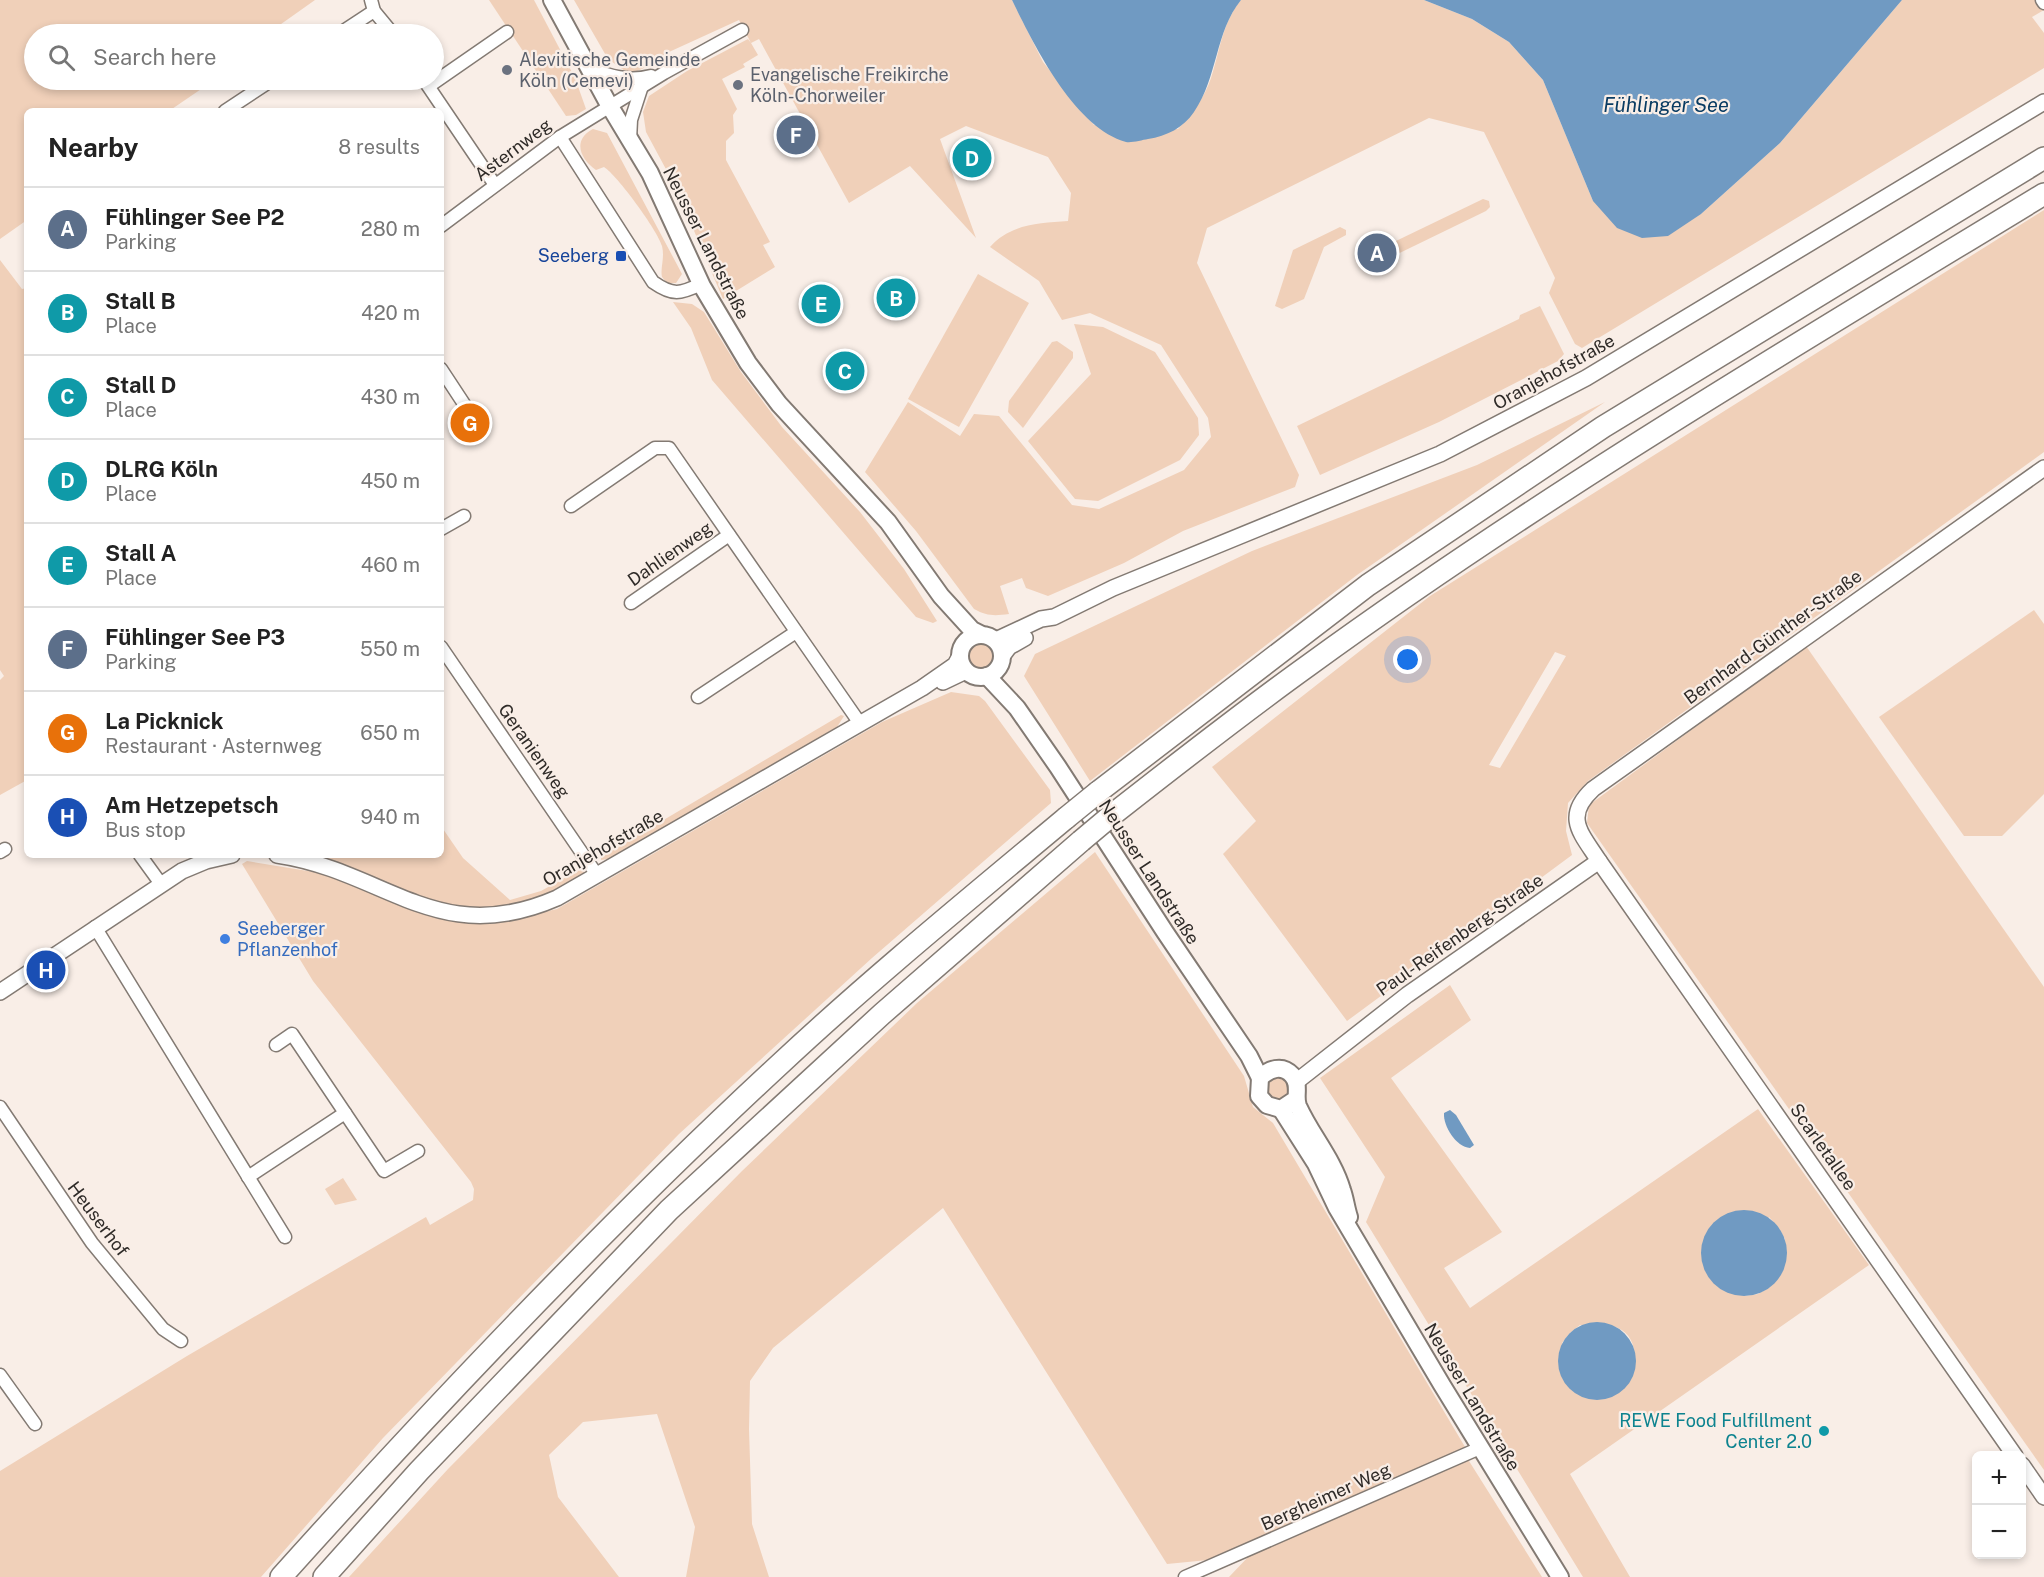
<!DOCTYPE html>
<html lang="en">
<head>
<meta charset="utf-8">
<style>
	body { margin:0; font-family:"Public Sans",sans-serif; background:#f2f2f2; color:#222 }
	.controls { position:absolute; right:18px; bottom:18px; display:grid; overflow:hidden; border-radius:9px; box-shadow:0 3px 9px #0003 }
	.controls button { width:54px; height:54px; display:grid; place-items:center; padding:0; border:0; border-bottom:2px solid #e0e0e0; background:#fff; color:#222; font:30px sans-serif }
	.you { position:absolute; left:1408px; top:660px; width:21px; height:21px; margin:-15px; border:4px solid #fff; border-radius:50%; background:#1a73e8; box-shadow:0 0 0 9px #1a73e833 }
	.badge { display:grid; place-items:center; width:39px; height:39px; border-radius:50%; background:#1a73e8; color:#fff; font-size:20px; font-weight:700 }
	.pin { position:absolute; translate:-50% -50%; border:3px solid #fff; box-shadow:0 2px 6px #0006 }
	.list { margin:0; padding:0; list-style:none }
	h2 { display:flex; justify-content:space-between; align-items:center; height:78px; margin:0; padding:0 24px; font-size:26px }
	h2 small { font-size:20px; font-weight:400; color:#767676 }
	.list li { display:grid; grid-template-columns:39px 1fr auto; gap:18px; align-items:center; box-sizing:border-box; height:84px; padding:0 24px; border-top:2px solid #e0e0e0 }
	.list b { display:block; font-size:22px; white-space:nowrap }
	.list p { margin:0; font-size:20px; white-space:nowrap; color:#767676 }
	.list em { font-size:20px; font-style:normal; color:#767676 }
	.icon { flex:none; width:33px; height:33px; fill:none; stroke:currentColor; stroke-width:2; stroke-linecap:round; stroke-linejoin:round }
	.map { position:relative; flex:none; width:2044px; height:1577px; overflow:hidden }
	.search { position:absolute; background:#fff; box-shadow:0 3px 9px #0003; left:24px; top:24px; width:420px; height:66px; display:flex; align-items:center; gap:15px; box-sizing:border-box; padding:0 21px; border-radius:33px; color:#767676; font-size:22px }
	.panel { position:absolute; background:#fff; box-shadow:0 3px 9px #0003; left:24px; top:108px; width:420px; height:750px; border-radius:9px }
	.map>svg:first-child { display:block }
</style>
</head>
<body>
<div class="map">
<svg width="2044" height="1577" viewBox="0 0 2044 1577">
	<rect width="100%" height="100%" fill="#f9eee7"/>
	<g fill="#f0d0b9" fill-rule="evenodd">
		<polygon points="0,0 315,0 267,34 34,34 34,80 207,80 210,83 169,111 27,111 27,220 0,239"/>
		<polygon points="489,0 534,0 575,78 586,109 576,115 566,116"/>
		<path d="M574,0H1012L1043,62L1094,125L1178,129C1191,115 1205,97 1211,78C1220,51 1222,23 1241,0H1424L1472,19L1509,42L1543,80L1593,201L1701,214L1780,143L1902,0H2044V10L2032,17L2044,33V68L1582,348L1575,344L1549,293L1555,278L1484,132L1429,118L1207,228L1197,263L1299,475L1295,487L1183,531L1124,563L1048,596L1026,588L1022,578L1000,586L1009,614C994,616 987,616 974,609L916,531L865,472L908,402L960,436L974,414L999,416L1072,505L1099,509L1184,470L1211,437L1208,418L1161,345L1090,313L1062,320L1039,281L990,247C1010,224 1039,223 1068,221L1071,193L1048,157L966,126L940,139L976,238L910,166L849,203L759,39L751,43L758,55L743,64L745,67L722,79L737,109L733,115L734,133L726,141V160L770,242L763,245L775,267L723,299L675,186L646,132L643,112L649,96L687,71L748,39L751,43L739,20L669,52L646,67L635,72L625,71L608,59Z"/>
		<path d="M593,129L607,133L682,274L676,283H667L662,277C660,268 665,258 662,246C658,231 617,175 604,167L596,170C580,159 572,140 593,129Z"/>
		<polygon points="1483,199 1489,201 1490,207 1486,211 1377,264 1372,261 1371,253"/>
		<path d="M2044,210V452L1588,781L1568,803L1566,831L1572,855L1347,1021L1223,854L1256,821L1212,767L1430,596ZM1555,652L1566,656L1500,768L1489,765Z"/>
		<polygon points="1340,227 1346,230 1346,235 1324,247 1304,299 1282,309 1275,306 1293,250"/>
		<polygon points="0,260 22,289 27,288 27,780 0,795 0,680 4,676 0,670"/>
		<polygon points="978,274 1029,303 959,427 908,399"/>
		<polygon points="673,302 692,304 704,312 741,372 782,427 860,512 904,569 937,621 933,623 916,617 712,380 691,328"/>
		<polygon points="1540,306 1564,354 1558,361 1439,422 1320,475 1297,426 1519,319 1520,315"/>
		<polygon points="1074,324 1103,327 1155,352 1198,418 1199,435 1180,460 1098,501 1075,499 1028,441 1091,374"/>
		<polygon points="1057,341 1073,352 1073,358 1023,428 1008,412 1009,401 1052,342"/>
		<polygon points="1605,402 1357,575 1090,781 1024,676 1035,654 1252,551 1477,465"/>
		<polygon points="2034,610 2044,624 2044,794 2002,836 1964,836 1879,717"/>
		<circle cx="982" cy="656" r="13"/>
		<polygon points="1806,646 2044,987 2044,1470 1587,823 1589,805"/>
		<polygon points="951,692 979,696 985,701 1050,790 1051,803 872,958 679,1134 383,1438 261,1577 0,1577 0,1471 187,1356 426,1217 430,1225 473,1200 474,1189 471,1182 313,981 242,864 247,861 320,873 439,919 473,923 514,919 557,909 882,722"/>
		<polygon points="841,715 844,716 837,727 616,858 601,860 601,857"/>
		<path d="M441,826L463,858L510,900L541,891L586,866C585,881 568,885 556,890C537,899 513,910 491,910C430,909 374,876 318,855H441Z"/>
		<polygon points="1095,852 1244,1076 1253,1107 1273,1123 1468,1452 1469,1461 1542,1577 1229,1577 1249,1556 1167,1564 943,1208 773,1348 750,1381 749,1429 752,1524 769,1577 686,1577 695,1527 657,1414 583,1422 549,1455 558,1497 619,1577 349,1577 448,1469 742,1171 917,1003"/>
		<path d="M1450,985L1471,1020L1391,1078L1502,1232L1444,1268L1470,1308L1758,1109L1869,1265L1570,1474L1630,1577H1583L1366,1222L1385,1177L1320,1078ZM1769,1217L1778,1227L1785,1239L1770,1287L1758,1294L1745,1296ZM1580,1325C1590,1326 1608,1324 1618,1328C1644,1340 1635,1377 1619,1392L1562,1343L1570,1333Z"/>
		<circle cx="1278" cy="1088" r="12"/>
		<polygon points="343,1178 357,1200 335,1205 325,1189"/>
	</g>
	<g fill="#709ac2">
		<path d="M1012,0H1241C1215,32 1218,77 1194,112C1183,128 1167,136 1148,139C1142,140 1132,143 1126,142C1074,127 1034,45 1012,0Z"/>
		<polygon points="1424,0 1902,0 1780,143 1701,214 1668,236 1642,238 1617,228 1593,201 1543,80 1509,42 1472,19"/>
		<path d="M1450,1110L1456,1115L1474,1145L1470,1148C1456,1147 1443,1126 1444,1113Z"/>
		<circle cx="1744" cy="1253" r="43"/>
		<circle cx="1597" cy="1361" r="39"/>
	</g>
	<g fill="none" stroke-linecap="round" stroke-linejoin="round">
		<g stroke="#837a73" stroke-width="15">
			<g id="minor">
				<polyline points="371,0 374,11 393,34"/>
				<polyline points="2042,0 2044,3"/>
				<polyline points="339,34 374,11"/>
				<path d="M588,68C610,76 628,82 651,76"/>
				<polyline points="424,80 495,185"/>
				<polyline points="429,86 507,32"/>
				<polyline points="225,111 272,80"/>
				<path d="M560,137L653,282C673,296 680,294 701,284"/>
				<polyline points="630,140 631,120 642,86"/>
				<polyline points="441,226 560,137 664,73 742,30"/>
				<polyline points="441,369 466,407"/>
				<polyline points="571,506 655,448 669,448 859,722"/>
				<polyline points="441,529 464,516"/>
				<polyline points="631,603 729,535"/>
				<polyline points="441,647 597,875"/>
				<polyline points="698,697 796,632"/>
				<polyline points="0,852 5,849"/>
				<polyline points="140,855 161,884"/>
				<polyline points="95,927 285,1237"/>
				<polyline points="276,1045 292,1034 384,1171 418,1151"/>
				<polyline points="0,1107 92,1243 163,1329 181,1341"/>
				<polyline points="248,1177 345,1113"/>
				<polyline points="0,1375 35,1424"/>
				<polyline points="1185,1577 1480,1448"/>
			</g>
		</g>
		<g stroke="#837a73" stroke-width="18">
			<g id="tertiary">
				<polyline points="996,640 1041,619 1054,617 1113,588 1440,454 1586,378 2044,102"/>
				<polyline points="1003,655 1009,647 1025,638"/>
				<polyline points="943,682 966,671"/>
				<path d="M277,855C386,871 438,950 557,898L922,688L955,665L960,656"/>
				<polyline points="0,992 182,871 206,861 232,855"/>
				<polyline points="1296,1082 1407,995 1599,861"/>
				<path d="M2015,1456L1599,861C1581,833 1563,817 1593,789L2044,468"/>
				<polyline points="2022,1465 2044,1497"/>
			</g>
		</g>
		<g stroke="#837a73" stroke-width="20">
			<g id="secondary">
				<polyline points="552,0 609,105 650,173 702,286 748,363 779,404 888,522 941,596 972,630 980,634"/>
				<circle cx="981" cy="656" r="21"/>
				<polyline points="987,676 1017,708 1058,767 1165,932 1249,1056 1260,1078"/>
				<path d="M1296,1099L1281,1109L1267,1105L1259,1096L1260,1078C1269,1069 1282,1064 1292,1075C1301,1085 1294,1096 1298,1106C1311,1135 1333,1159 1342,1190C1345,1198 1346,1208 1349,1217"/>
				<polyline points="1281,1109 1316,1164 1337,1208 1442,1385 1560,1577"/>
			</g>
		</g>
		<g stroke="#837a73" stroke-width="24">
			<g id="motorway">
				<polyline points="1098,792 1368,585 1603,427 2044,158"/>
				<path d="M1112,815C1177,764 1242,713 1309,665C1544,494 1796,345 2044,194"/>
				<path d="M281,1577C440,1400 604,1227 779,1065C871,979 969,899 1066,818"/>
				<polyline points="324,1577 419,1471 669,1210 882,1014 1081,841"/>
			</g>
		</g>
		<use href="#minor" stroke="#fff" stroke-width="12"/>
		<use href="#tertiary" stroke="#fff" stroke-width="15"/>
		<use href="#secondary" stroke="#fff" stroke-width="16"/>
		<use href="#motorway" stroke="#fff" stroke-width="21"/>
		<g stroke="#837a73" stroke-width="24" stroke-linecap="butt">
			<g id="motorway-bridge">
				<polyline points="1066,818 1098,792"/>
				<polyline points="1081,841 1112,815"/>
			</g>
		</g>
		<use href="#motorway-bridge" stroke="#fff" stroke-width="21"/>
	</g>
	<g fill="#6b7280" stroke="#f9eee7" stroke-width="2">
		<circle cx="507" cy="70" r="6"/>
		<circle cx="738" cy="85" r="6"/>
	</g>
	<rect fill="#1a4fb4" stroke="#f9eee7" stroke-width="2" x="615" y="250" width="12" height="12" rx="3"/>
	<circle fill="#3f7fe0" stroke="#f9eee7" stroke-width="2" cx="225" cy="939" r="6"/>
	<circle fill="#0f9aa8" stroke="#f9eee7" stroke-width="2" cx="1824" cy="1431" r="6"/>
	<g text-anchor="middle" stroke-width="4.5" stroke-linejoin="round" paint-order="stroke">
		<g font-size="18" fill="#5b616d" stroke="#f9eee7" text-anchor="start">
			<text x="519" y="66">Alevitische Gemeinde<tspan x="519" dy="21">Köln (Cemevi)</tspan></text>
			<text x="750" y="81">Evangelische Freikirche<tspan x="750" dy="21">Köln-Chorweiler</tspan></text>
		</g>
		<g font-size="18" fill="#2f2b28" stroke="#f9eee7">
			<text transform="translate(513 150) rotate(-37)" y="6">Asternweg</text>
			<text transform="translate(706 243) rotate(63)" y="6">Neusser Landstraße</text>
			<text transform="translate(1554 372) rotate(-29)" y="6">Oranjehofstraße</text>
			<text transform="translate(670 554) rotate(-35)" y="6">Dahlienweg</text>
			<text transform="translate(1773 637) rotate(-36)" y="6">Bernhard-Günther-Straße</text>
			<text transform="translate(534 751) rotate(55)" y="6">Geranienweg</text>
			<text transform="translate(603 848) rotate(-30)" y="6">Oranjehofstraße</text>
			<text transform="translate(1149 872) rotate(57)" y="6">Neusser Landstraße</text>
			<text transform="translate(1460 935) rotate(-35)" y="6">Paul-Reifenberg-Straße</text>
			<text transform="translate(1823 1147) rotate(55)" y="6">Scarletallee</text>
			<text transform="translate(98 1219) rotate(53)" y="6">Heuserhof</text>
			<text transform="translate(1472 1397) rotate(59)" y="6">Neusser Landstraße</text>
			<text transform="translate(1326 1497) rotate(-24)" y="6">Bergheimer Weg</text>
		</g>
		<g font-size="18" fill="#164399" stroke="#f9eee7" text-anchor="end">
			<text x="609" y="262">Seeberg</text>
		</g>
		<g font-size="18" fill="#366cbe" stroke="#f9eee7" text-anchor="start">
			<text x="237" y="935">Seeberger<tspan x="237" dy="21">Pflanzenhof</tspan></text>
		</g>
		<g font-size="18" fill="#0d838f" stroke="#f9eee7" text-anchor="end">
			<text x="1812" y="1427">REWE Food Fulfillment<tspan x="1812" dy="21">Center 2.0</tspan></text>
		</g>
		<g font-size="20" font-style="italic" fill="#0a3c63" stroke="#f9eee7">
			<text x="1666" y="112">Fühlinger See</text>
		</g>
	</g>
</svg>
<div class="controls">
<button>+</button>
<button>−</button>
</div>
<div class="you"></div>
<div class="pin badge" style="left:1377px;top:253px;background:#5c6f8a">A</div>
<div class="pin badge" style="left:896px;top:298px;background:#0f9aa8">B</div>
<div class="pin badge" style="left:845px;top:371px;background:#0f9aa8">C</div>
<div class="pin badge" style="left:972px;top:158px;background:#0f9aa8">D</div>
<div class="pin badge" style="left:821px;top:304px;background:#0f9aa8">E</div>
<div class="pin badge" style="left:796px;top:135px;background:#5c6f8a">F</div>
<div class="pin badge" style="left:470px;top:423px;background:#e8710a">G</div>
<div class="pin badge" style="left:46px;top:970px;background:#1a4fb4">H</div>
<div class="search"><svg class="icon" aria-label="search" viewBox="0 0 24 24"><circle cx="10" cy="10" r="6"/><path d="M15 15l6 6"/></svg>Search here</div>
<section class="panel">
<h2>Nearby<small>8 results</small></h2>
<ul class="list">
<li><span class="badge" style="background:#5c6f8a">A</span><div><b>Fühlinger See P2</b><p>Parking</p></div><em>280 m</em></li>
<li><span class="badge" style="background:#0f9aa8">B</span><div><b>Stall B</b><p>Place</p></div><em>420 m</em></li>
<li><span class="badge" style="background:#0f9aa8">C</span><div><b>Stall D</b><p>Place</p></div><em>430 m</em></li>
<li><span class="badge" style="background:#0f9aa8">D</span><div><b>DLRG Köln</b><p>Place</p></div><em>450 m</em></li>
<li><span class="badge" style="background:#0f9aa8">E</span><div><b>Stall A</b><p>Place</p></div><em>460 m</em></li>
<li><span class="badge" style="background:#5c6f8a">F</span><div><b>Fühlinger See P3</b><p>Parking</p></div><em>550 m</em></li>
<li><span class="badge" style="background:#e8710a">G</span><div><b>La Picknick</b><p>Restaurant · Asternweg</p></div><em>650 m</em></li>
<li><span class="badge" style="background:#1a4fb4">H</span><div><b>Am Hetzepetsch</b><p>Bus stop</p></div><em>940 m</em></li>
</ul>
</section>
</div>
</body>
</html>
